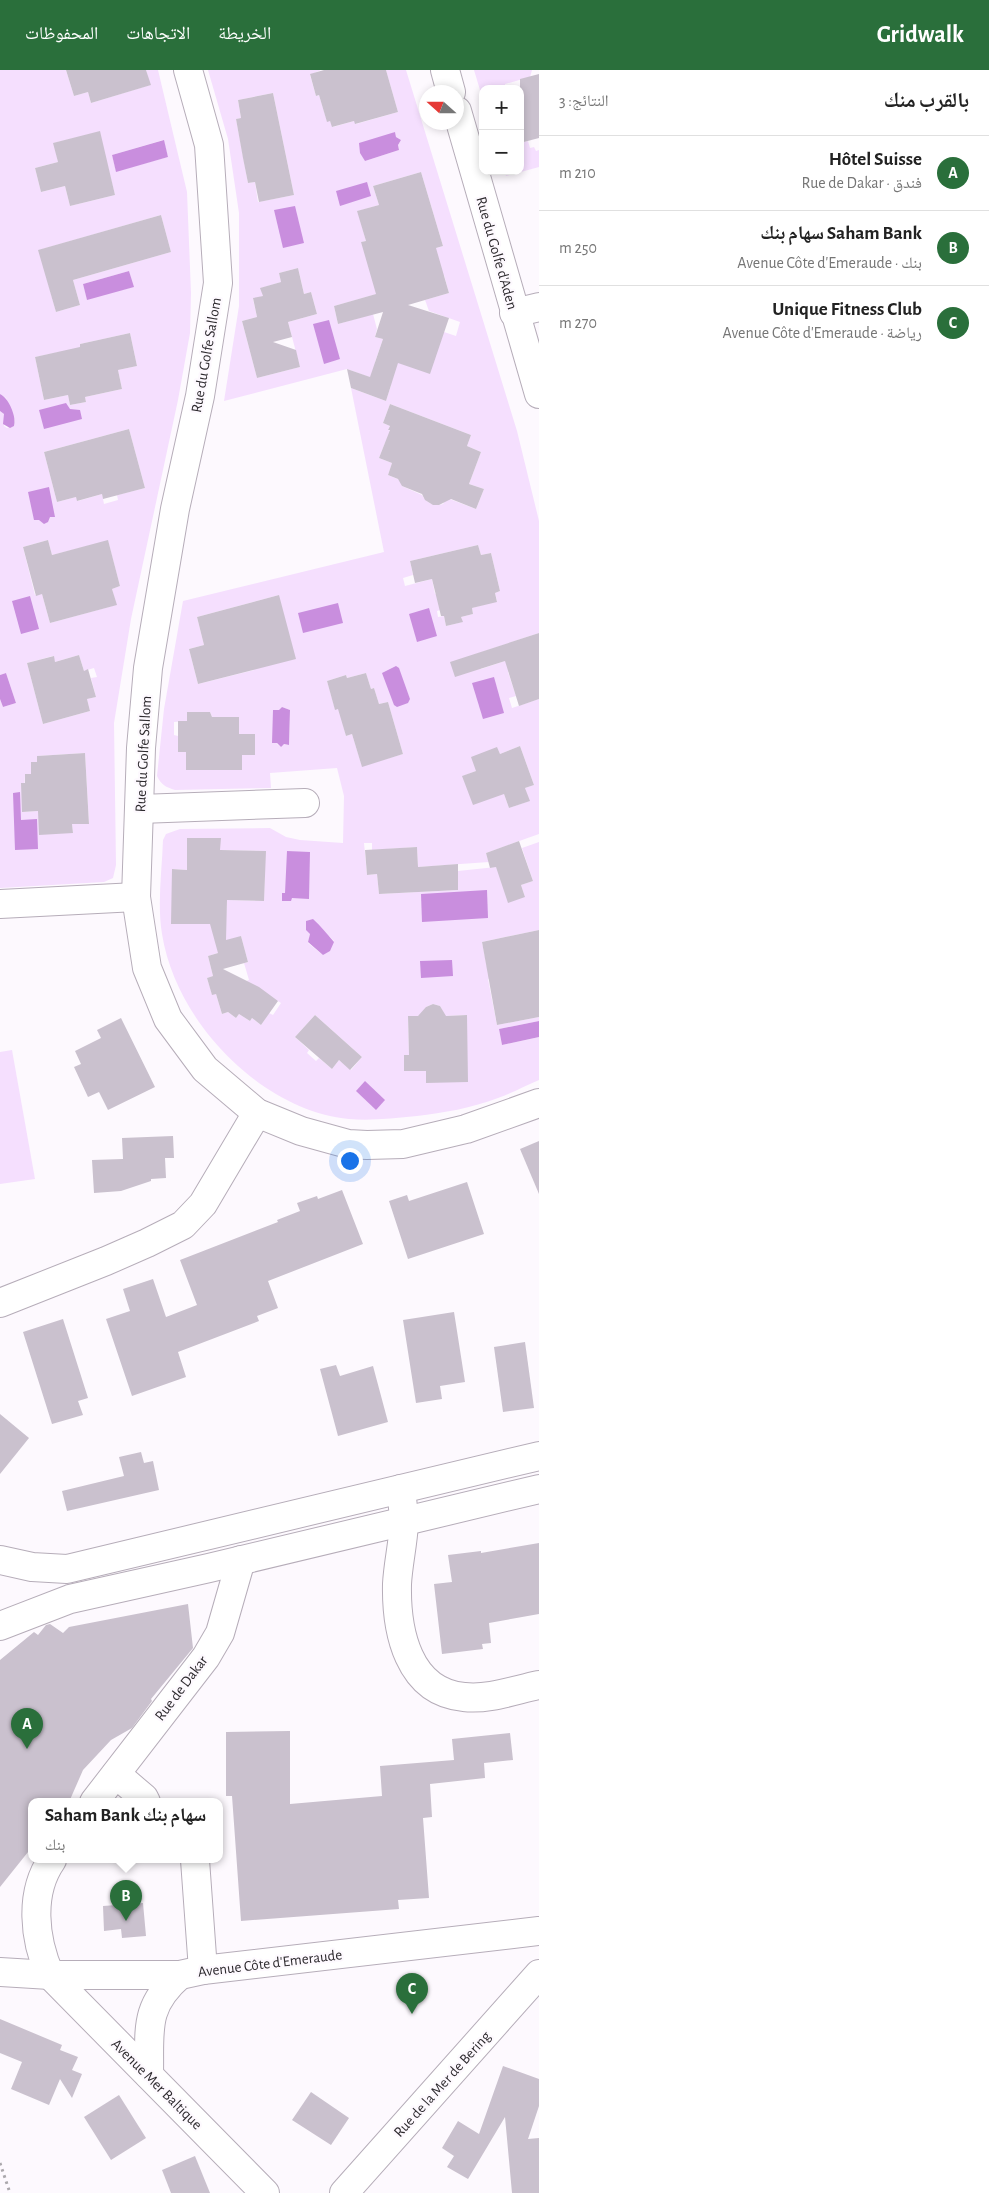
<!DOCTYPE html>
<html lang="ar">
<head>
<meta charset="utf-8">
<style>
	body { margin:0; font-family:"Alegreya Sans","Noto Naskh Arabic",sans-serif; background:#f6f6f6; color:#222; direction:rtl }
	.controls { position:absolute; right:15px; top:15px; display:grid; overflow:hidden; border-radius:10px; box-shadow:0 2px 8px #0003 }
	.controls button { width:45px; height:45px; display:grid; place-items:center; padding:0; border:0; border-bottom:1px solid #e0e0e0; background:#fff; color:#222; font:25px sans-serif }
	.compass { position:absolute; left:419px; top:15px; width:45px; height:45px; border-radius:50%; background:#fff; box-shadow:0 2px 8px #0003; rotate:291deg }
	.you { position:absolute; left:349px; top:1090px; width:18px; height:18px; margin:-12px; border:4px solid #fff; border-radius:50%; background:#1a73e8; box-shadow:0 0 0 8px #1a73e833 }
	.badge { display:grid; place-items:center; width:32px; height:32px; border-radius:50%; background:#2a6f3b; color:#fff; font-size:16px; font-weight:700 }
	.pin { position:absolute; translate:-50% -41px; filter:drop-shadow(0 1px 2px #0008) }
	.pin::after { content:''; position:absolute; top:26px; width:18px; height:15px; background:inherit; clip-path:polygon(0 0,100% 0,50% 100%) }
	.popup { position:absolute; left:28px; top:1728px; width:195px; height:65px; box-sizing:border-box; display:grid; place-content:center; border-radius:10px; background:#fff; filter:drop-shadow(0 1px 4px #0005); font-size:16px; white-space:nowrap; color:#767676 }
	.popup b { font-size:19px; color:#222 }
	.popup::after { content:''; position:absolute; left:50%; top:100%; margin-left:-10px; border:10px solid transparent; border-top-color:#fff }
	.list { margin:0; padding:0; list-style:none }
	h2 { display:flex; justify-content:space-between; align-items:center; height:65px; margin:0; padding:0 20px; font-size:21px }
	h2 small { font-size:16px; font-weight:400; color:#767676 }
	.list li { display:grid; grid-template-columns:32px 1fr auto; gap:15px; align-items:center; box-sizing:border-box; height:75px; padding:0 20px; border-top:1px solid #e0e0e0 }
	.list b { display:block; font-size:19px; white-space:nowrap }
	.list p { margin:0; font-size:16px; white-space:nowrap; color:#767676 }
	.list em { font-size:16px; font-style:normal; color:#767676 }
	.map { position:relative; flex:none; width:539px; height:2123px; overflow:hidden; direction:ltr }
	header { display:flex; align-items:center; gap:30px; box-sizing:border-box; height:70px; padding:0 25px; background:#2a6f3b; color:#fff }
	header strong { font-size:24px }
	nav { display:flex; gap:28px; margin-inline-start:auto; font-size:18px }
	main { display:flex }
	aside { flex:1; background:#fff }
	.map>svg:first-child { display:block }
</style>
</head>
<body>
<header>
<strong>Gridwalk</strong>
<nav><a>الخريطة</a><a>الاتجاهات</a><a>المحفوظات</a></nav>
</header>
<main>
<aside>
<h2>بالقرب منك<small>النتائج: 3</small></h2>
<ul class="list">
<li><span class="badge">A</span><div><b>Hôtel Suisse</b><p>فندق · Rue de Dakar</p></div><em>210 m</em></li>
<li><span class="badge">B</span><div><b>Saham Bank سهام بنك</b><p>بنك · Avenue Côte d'Emeraude</p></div><em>250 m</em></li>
<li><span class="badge">C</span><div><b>Unique Fitness Club</b><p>رياضة · Avenue Côte d'Emeraude</p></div><em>270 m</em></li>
</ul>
</aside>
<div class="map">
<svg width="539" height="2123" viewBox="0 0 539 2123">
	<rect width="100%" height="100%" fill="#fdf9fe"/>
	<g fill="#f5dffe" fill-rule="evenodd">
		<path d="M0,0H66L74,26L88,22L91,33L150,15L146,0H158L187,122L191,223L190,263L178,330L131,549L114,653L116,795L113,808L104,812L0,818V629L3,637L16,633L6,603L0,605V341L4,344V356L7,358L14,356L15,351L6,328L0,324ZM99,62L115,125L70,136L65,116L41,122L35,98L58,92L54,73ZM163,70L168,87L116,101L112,85ZM161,145L171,182L73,210L80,235L56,242L39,180ZM129,201L133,217L87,229L83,214ZM130,263L137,296L118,300L122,319L85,327L86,332L70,335L68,325L44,330L35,287L59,282L82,287L80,274ZM129,359L145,418L117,425L118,430L104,434L102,424L78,431L76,427L57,432L44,382ZM48,470L52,485L108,471L120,516L112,519L116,535L50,553L42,524L35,525L23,477ZM79,585L84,601L94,598L97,607L91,608L96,627L87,629L90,641L43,654L27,593L53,586L55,592ZM85,683L89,753L72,754L73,763L38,741L23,742L25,705L31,704V692H37V686Z"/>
		<path d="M208,0H321L310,5L316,26L319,25L327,51H330L333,57L354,51L356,54L398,42L386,0H406L517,361L539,451V563L476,584L481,599L514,588L518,599L508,602L516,626L509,628L512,638L539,629V764L486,783L489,792L418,797L417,777L372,780V773H364L367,805L377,804L379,824L458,820V801L496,797L525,827L521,815L533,811L522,778L539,772V860L482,872L487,897L499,906L488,909L497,955L539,947V951L499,959L502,975L539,967V1010C525,1016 512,1023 498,1028C472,1038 443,1043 417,1046C394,1048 371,1051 349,1049C296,1044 245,1009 212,969C187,939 168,902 162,864C157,833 162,801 163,770L166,764L180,759L270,758L286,767L300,770L343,773L344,726L337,698L270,703L271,718L175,720C166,717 161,715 157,706L164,639L183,531L384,482L351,318L386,331L391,315L347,299L224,331L239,236V143L228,69ZM273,23L294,125L258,132L255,112L248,113L236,49L241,48L238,30ZM395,62L396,67L401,70L398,75L399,80L365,91L361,78ZM421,102L443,176L394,191L361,172L366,171L358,141L379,135L373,116ZM298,198L304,224L311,222L317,244L288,252L300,297L257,308L242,251L257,247L253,229L263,226L261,218L281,212L279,203ZM444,205L449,223L425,230L429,241L460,252L456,266L444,262L375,292L383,269L375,267L377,259L373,244L338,254L334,236ZM390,334L471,365L467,376L481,382L469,414L484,419L476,439L447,428L443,434C434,437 427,433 422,425L402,416L400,410L388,405L392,393L379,388L385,373L395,362L388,360L390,356L383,353ZM478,475L481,485L491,483L500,521L495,523L497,531L472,538L473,544L461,547L462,552L446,556L444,546L438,547L437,541L440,540L443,522L435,524L432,509L405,516L403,508L413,505L410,491ZM279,525L254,600L198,614L189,579L204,575L197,547ZM366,603L371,619L374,618L379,634L388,632L403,684L362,696L352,664L346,666L343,654L342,638L335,639L327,611L346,605L347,608ZM282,637L290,640L289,675L283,674L281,677L277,674L273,640H280ZM187,642H210L212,647H239V664H255V685H242L241,700H186V682H178V666L174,665V652L187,651ZM520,676L534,715L525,718L529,731L509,738L504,724L463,706L476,701L497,678L500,684ZM188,768H220V780L265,781L264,831L227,830L226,845L173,799L187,800ZM323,860L334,871L323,885L308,873L310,864ZM241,866L248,892L244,893L249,910L246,911L281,933L273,945L269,943L261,955L252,948L250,951L239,944L236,948L228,942L222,944L216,924H212L207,908L213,906L208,886L218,883ZM433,934L440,936L445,946L467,945L404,1001V985H409L408,946H422L426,937ZM315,945L362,987L351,1000L339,990L332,999L319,988L316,991L307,983L309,980L295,967Z"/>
		<polygon points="474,0 532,0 530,7 505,14 505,18 483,19 483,30"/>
		<polygon points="528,71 530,78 534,77 536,81 539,80 539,97 506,106 504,101 520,101 520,73"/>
		<polygon points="12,980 35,1109 0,1114 0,982"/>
	</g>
	<g fill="#c98ede">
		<polygon points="395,62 396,67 401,70 398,75 399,80 365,91 360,83 359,73"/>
		<polygon points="164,70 168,87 116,102 112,85"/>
		<polygon points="367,112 371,126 340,136 336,121"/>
		<polygon points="295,136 304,173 283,178 274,140"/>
		<polygon points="129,201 134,217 87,230 83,214"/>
		<polygon points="329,250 340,289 324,294 313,254"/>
		<path d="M0,324C9,328 17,348 14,356L10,358L3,354L4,344L0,341Z"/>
		<polygon points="66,333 70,339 80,340 82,349 44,359 39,340"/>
		<polygon points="49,417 55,447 50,447 48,452 44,454 39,450 34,450 28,422"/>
		<polygon points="30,526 39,559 21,564 12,531"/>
		<polygon points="338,533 343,553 303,563 298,543"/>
		<polygon points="429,538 437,566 417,572 409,544"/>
		<polygon points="396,596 399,598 410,629 408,633 397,637 394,635 382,603"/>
		<polygon points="6,603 16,633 3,637 0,629 0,605"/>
		<polygon points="494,607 504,643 483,649 472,613"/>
		<polygon points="282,637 290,640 289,675 284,674 281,677 277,673 272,673 273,640 279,640"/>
		<polygon points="20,722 21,750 37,749 38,779 15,780 13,723"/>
		<polygon points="287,781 310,782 309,829 292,828 291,831 282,831 282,823 285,823"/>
		<polygon points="487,820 488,848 422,852 421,824"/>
		<path d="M313,849C321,856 327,864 334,872L330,881L323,885L308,872L310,864L306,860V851Z"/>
		<polygon points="452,890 453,906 421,908 420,891"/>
		<polygon points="539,951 539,967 502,975 499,959"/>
		<polygon points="365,1011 385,1030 376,1040 356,1021"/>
	</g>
	<g fill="#cac1ce">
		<polygon points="66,0 146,0 151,15 91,33 88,22 74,26"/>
		<polygon points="324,0 386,0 398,42 355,54 354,51 332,57 330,51 327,52 319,25 316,26 310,4"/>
		<polygon points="539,4 539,68 520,73 520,9"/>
		<polygon points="273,23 294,125 259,132 255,112 248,113 243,88 236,49 241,48 238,30"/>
		<polygon points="100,61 115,125 70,136 65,116 41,122 35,98 58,92 53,73"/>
		<polygon points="421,102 443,176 436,178 449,223 408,235 449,248 430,304 398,293 386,331 351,318 347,299 370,307 383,269 375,267 383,242 338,254 334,236 376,224 361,172 366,171 357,141 379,135 373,116"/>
		<polygon points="161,145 171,182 73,210 80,235 56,242 38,180"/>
		<polygon points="298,198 304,224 311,222 317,244 288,252 292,267 273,272 296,280 300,297 257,308 242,251 257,247 253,228 263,226 260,218 281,212 279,203"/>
		<polygon points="130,263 137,296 118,300 122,319 85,327 86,332 70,335 68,325 44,330 35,287 80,277 80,274"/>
		<polygon points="390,334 471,365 467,376 481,382 469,414 484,419 476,439 451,429 439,435 433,435 425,430 422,424 402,416 398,409 388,405 392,393 379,388 390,360 388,360 390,356 383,353"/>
		<polygon points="129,359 145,418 103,429 102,424 77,431 76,427 57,432 44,382"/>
		<polygon points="48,470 52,485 108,470 120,516 112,519 117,535 50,553 42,524 36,526 23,477"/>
		<polygon points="478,475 481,485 491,483 500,521 495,523 497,532 472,538 473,544 461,547 463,552 446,556 444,546 441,546 432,509 415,513 410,491"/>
		<polygon points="279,525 296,589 198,614 189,579 204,575 197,547"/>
		<polygon points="539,563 539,629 519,636 505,591 455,607 450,592"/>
		<polygon points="79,585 84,601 88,599 96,627 87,629 90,641 43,654 27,593 54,586 55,592"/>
		<polygon points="366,603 371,619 374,618 379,634 388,632 403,684 362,697 352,664 346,666 338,639 335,640 327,611 346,605 347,608"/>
		<polygon points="187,642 210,642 212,647 239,647 239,664 255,664 255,685 242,685 242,700 186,700 186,682 178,682 178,651 187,651"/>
		<polygon points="520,676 534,715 525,718 530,731 509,738 504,724 473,735 462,706 476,701 471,687 497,677 500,684"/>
		<polygon points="85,683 89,754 72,754 73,763 39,765 38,741 22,742 21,713 25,713 25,704 31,704 31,692 37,692 37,686"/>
		<polygon points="187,768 221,768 220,780 266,781 264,831 227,830 226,870 241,866 248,892 223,899 259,917 278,931 261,955 252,948 250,951 239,944 236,948 228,942 222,944 216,924 212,925 207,908 213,906 208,886 218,883 210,854 171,854 172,799 187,800"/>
		<polygon points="519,771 533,811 521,815 525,827 508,833 496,797 490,798 486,783"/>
		<polygon points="417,777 418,797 458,794 458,820 379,824 377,804 367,805 365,780"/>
		<polygon points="539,860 539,947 497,955 482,872"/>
		<polygon points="433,934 440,936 446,946 467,945 468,1012 426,1013 426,1001 404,1001 404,985 409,985 408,946 418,946 426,937"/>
		<polygon points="315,945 362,987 350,1000 339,990 332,999 295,967"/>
		<polygon points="121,948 155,1017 108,1040 99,1022 88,1027 74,997 81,994 75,981 101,968 97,960"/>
		<polygon points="173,1066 174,1088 165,1088 166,1108 151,1109 151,1111 121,1121 94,1123 92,1090 123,1089 122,1068"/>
		<polygon points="539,1071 539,1124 520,1079"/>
		<polygon points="467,1112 484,1164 408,1189 389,1131 407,1125 409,1131"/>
		<polygon points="342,1120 363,1174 268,1211 278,1238 257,1246 259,1251 178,1282 186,1307 132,1326 106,1249 130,1241 123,1219 153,1209 166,1247 197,1235 180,1190 278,1152 277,1150 300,1141 297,1133 317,1126 318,1129"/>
		<polygon points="454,1242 465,1312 440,1316 442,1329 416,1333 403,1250"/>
		<polygon points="63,1249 88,1328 78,1331 83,1345 52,1354 23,1262"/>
		<polygon points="525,1272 534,1338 503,1342 494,1277"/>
		<polygon points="336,1295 340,1306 373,1296 388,1352 338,1366 320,1299"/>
		<polygon points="0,1344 29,1368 0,1404"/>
		<polygon points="141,1382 144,1393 153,1391 159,1420 67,1441 62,1421 124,1406 119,1387"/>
		<polygon points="539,1473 539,1544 489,1553 491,1573 482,1574 483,1579 442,1584 434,1514 452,1512 448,1485 481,1481 481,1483"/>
		<polygon points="188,1534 193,1578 151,1629 152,1631 132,1658 111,1670 83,1700 69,1732 32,1732 32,1777 0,1817 0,1590 34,1562 38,1565 46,1555 50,1554 63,1563 69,1557"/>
		<polygon points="290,1661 290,1734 382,1726 380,1696 454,1690 452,1669 510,1663 513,1690 484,1693 485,1708 430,1714 432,1747 423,1748 429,1828 398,1830 399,1839 241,1851 232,1726 226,1726 226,1662"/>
		<polygon points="143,1833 146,1866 122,1868 121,1859 104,1861 103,1836"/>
		<polygon points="0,1949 62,1975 60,1980 78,1987 72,2000 82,2004 72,2028 60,2009 49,2035 11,2019 22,1992 0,1983"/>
		<polygon points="503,1996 539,2009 539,2036 528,2069 539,2068 539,2123 512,2123 505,2047 468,2109 447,2097 454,2086 442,2078 458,2051 479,2064"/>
		<polygon points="311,2022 349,2048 331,2075 292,2050"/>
		<polygon points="119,2025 146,2068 111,2090 84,2047"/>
		<polygon points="195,2086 210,2123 171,2123 162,2100"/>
	</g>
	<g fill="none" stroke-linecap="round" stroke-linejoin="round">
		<g stroke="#b6adb9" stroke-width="30">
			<g id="minor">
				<polyline points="188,0 209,75 218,213 200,326 175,439 148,598 141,678 136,827 147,898 168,949 205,999 257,1043 301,1061 348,1074 367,1075 403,1074 466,1059 539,1033"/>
				<polyline points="445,0 451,22"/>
				<polyline points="457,41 539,324"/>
				<polyline points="514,243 539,237"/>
				<polyline points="140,739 305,733"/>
				<polyline points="0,834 136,827"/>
				<polyline points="0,1233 106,1191 147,1173 183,1155 203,1134 257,1043"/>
				<path d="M401,1419C402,1430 404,1442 404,1453C403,1474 398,1494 397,1514C396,1561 408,1622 464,1627C488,1630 515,1620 539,1615"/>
				<polyline points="116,1704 144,1728 146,1732"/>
				<polyline points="94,1732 206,1587 220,1563 241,1490"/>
				<path d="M52,1790C29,1823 34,1869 50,1905L265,2123"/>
				<polyline points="195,1790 203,1900"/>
				<polyline points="0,1902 50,1905 180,1905 203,1900 539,1861"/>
				<path d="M149,2005C150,1961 143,1937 180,1905"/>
				<polyline points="344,2123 539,1904"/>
			</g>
		</g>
		<g stroke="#b6adb9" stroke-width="30">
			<g id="major">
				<polyline points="0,1490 32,1497 67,1499 539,1386"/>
				<polyline points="0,1556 70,1529 209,1498 539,1419"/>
			</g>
		</g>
		<polyline stroke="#aba8ac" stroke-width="3" stroke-dasharray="2.5 4" stroke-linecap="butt" points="0,2093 10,2123"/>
		<use href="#minor" stroke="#fff" stroke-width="28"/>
		<use href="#major" stroke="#fff" stroke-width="28"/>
	</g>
	<g text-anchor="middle" stroke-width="4.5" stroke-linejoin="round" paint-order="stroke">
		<g font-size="15" fill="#2e2b2f" stroke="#fdf9fe">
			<text transform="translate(497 183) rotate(74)" y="5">Rue du Golfe d'Aden</text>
			<text transform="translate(206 285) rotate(-80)" y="5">Rue du Golfe Sallom</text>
			<text transform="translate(143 684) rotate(-87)" y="5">Rue du Golfe Sallom</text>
			<text transform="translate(181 1618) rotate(-53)" y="5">Rue de Dakar</text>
			<text transform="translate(270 1893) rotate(-7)" y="5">Avenue Côte d'Emeraude</text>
			<text transform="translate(157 2014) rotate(45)" y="5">Avenue Mer Baltique</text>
			<text transform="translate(442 2014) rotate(-48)" y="5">Rue de la Mer de Bering</text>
		</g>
	</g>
</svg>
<div class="controls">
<button>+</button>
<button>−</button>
</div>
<svg class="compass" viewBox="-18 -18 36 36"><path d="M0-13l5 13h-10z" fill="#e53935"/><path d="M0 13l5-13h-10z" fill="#767676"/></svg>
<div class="you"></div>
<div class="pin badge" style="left:27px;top:1679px">A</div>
<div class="pin badge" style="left:126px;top:1851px">B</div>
<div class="popup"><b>Saham Bank سهام بنك</b>بنك</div>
<div class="pin badge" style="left:412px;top:1944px">C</div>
</div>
</main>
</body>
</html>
